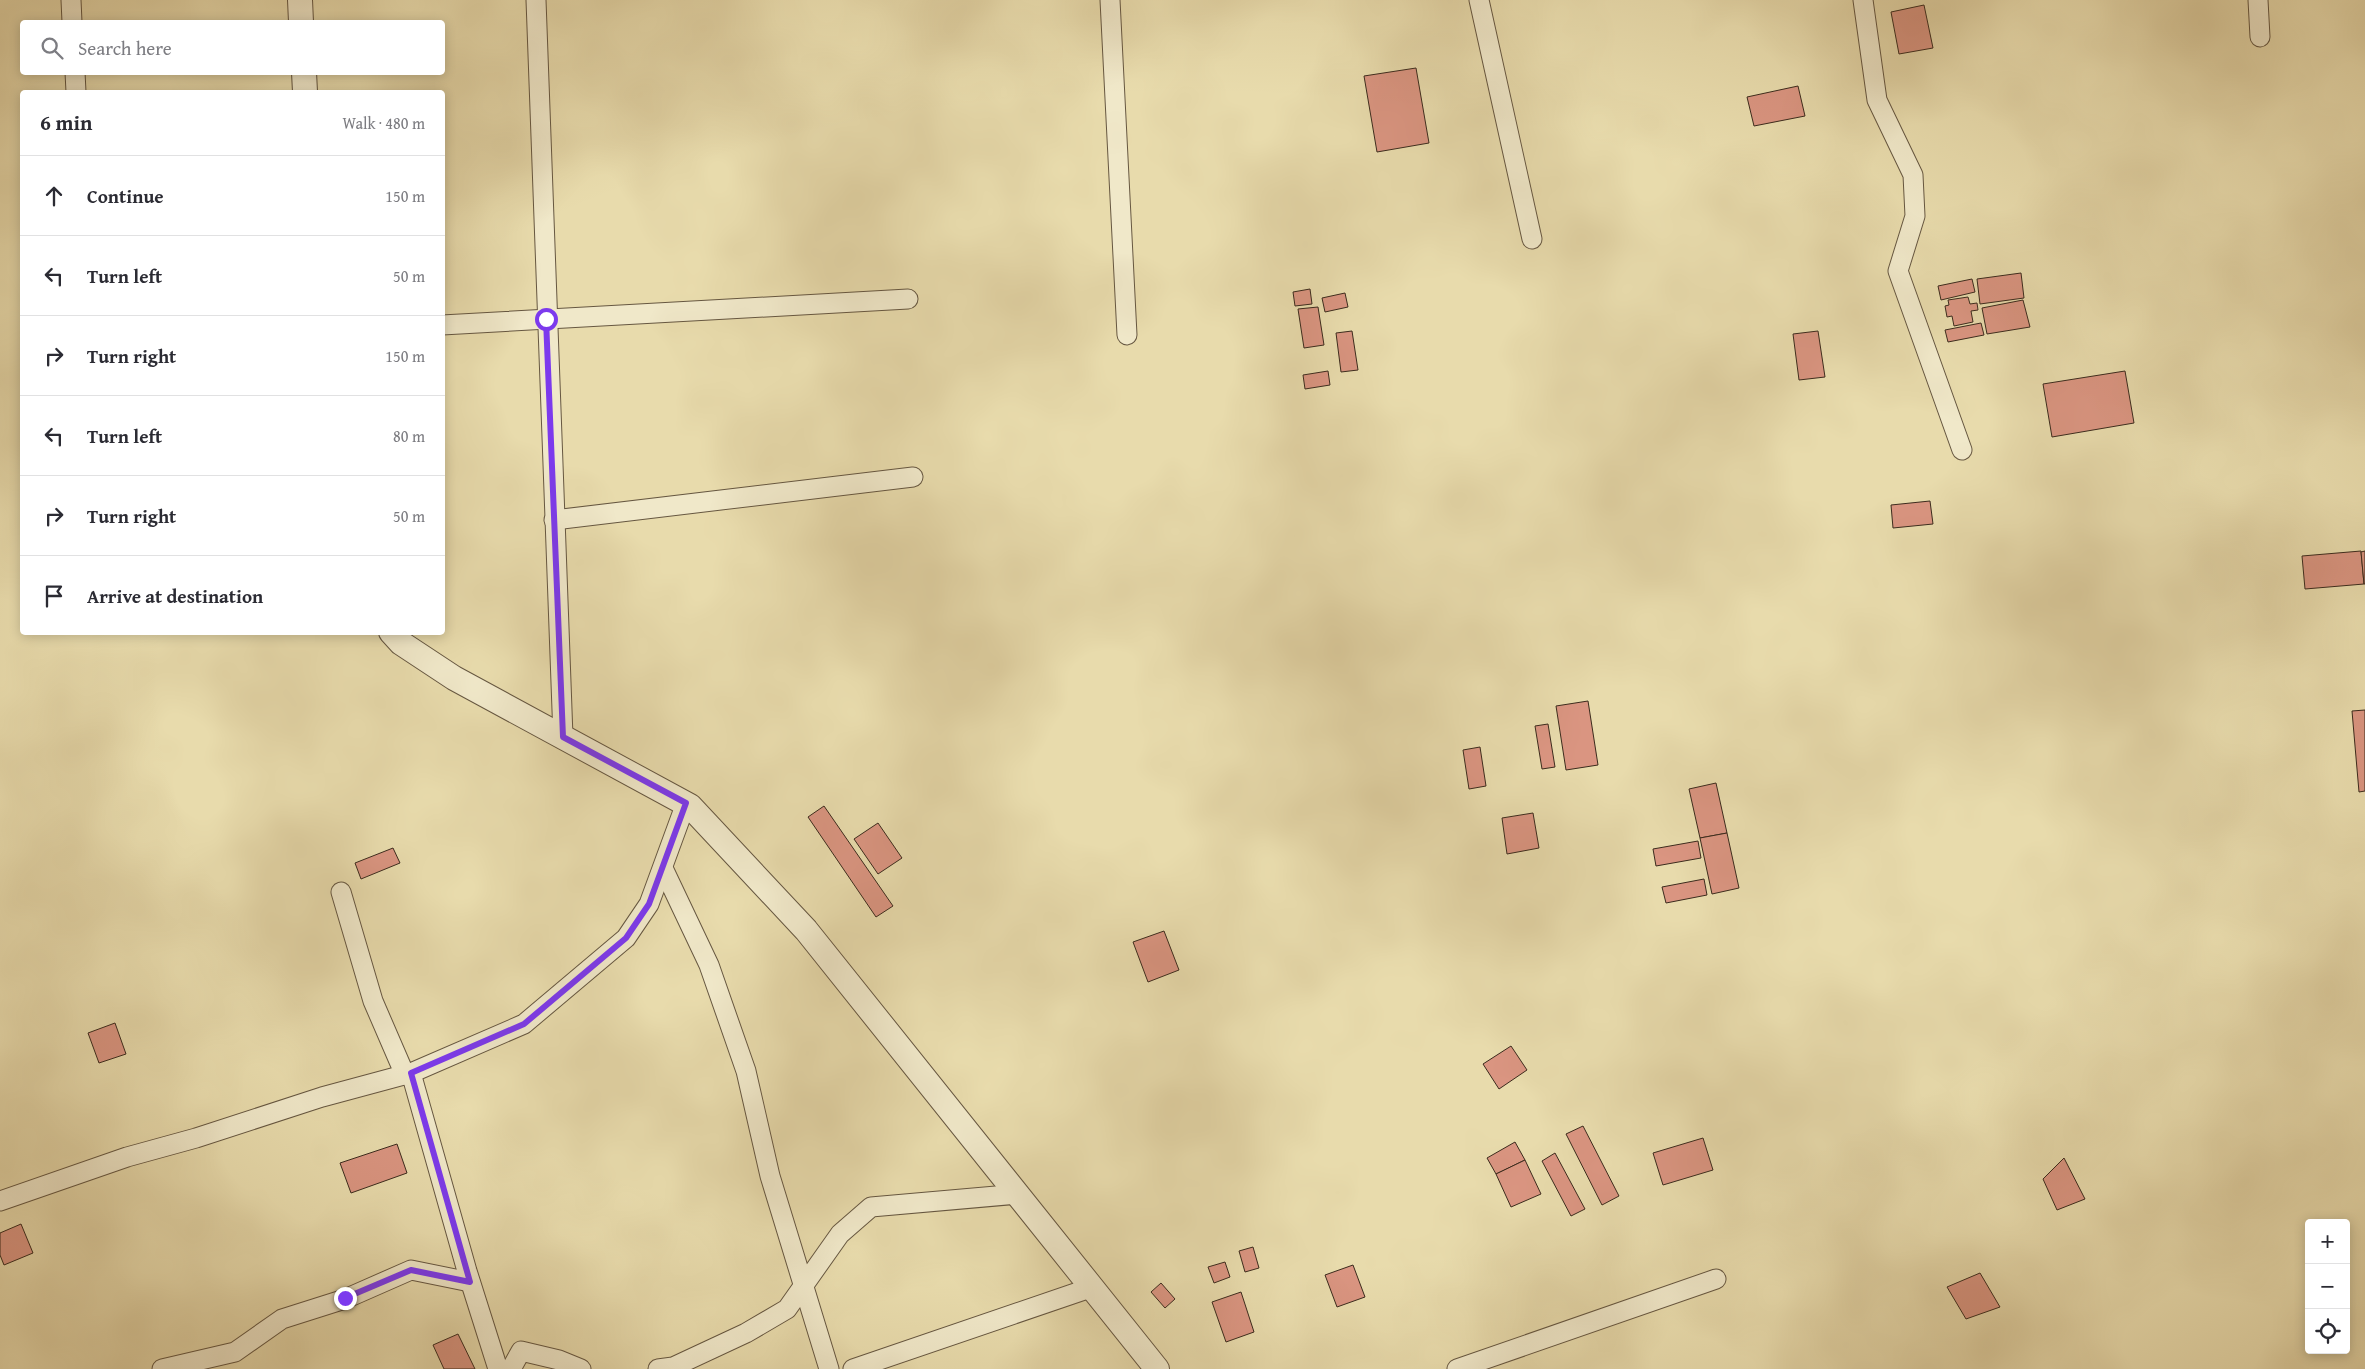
<!DOCTYPE html>
<html lang="en">
<head>
<meta charset="utf-8">
<style>
	body { margin:0; font-family:"Gentium Book Plus",serif; background:#f2f2f3; color:#2b2b33 }
	.controls { position:absolute; right:15px; bottom:15px; display:grid; overflow:hidden; border-radius:5px; box-shadow:0 2px 12px #0003 }
	.controls button { width:45px; height:45px; display:grid; place-items:center; padding:0; border:0; border-bottom:1px solid #e1e1e2; background:#fff; color:#2b2b33; font:25px sans-serif }
	.stop { position:absolute; width:15px; height:15px; margin:-11px; border:4px solid #7c3aed; border-radius:50%; background:#fff }
	.stop.end { background:#7c3aed; border-color:#fff; box-shadow:0 1px 5px #0008 }
	.list { margin:0; padding:0; list-style:none }
	h2 { display:flex; justify-content:space-between; align-items:center; height:65px; margin:0; padding:0 20px; font-size:21px }
	h2 small { font-size:16px; font-weight:400; color:#7c7c81 }
	.list li { display:grid; grid-template-columns:32px 1fr auto; gap:15px; align-items:center; box-sizing:border-box; height:80px; padding:0 20px; border-top:1px solid #e1e1e2 }
	.list b { display:block; font-size:19px; white-space:nowrap }
	.list em { font-size:16px; font-style:normal; color:#7c7c81 }
	.icon { flex:none; width:28px; height:28px; fill:none; stroke:currentColor; stroke-width:2; stroke-linecap:round; stroke-linejoin:round }
	.map { position:relative; flex:none; width:2365px; height:1369px; overflow:hidden }
	.search { position:absolute; background:#fff; box-shadow:0 2px 12px #0003; left:20px; top:20px; width:425px; height:55px; display:flex; align-items:center; gap:12px; box-sizing:border-box; padding:0 18px; border-radius:5px; color:#7c7c81; font-size:19px }
	.panel { position:absolute; background:#fff; box-shadow:0 2px 12px #0003; left:20px; top:90px; width:425px; height:545px; border-radius:5px }
	.map>svg:first-child { display:block }
</style>
</head>
<body>
<div class="map">
<svg width="2365" height="1369" viewBox="0 0 2365 1369">
	<rect width="100%" height="100%" fill="#e8dbac"/>
	<filter id="stains"><feTurbulence type="fractalNoise" baseFrequency=".004" numOctaves="4"/><feColorMatrix values="0 0 0 0 .2 0 0 0 0 .09 0 0 0 0 .02 0 0 0 .5 -.17"/></filter>
	<radialGradient id="worn" r=".72"><stop offset=".6" stop-color="#630" stop-opacity="0"/><stop offset="1" stop-color="#630" stop-opacity=".3"/></radialGradient>
	<g fill="#da9581" stroke="#3b2b1d">
		<polygon points="1924,5 1933,48 1899,54 1891,12"/>
		<polygon points="1416,68 1429,143 1377,152 1364,76"/>
		<polygon points="1798,86 1805,116 1754,126 1747,97"/>
		<polygon points="2021,273 2024,298 1980,304 1977,279"/>
		<polygon points="1972,279 1975,292 1941,300 1938,286"/>
		<polygon points="1310,289 1312,304 1295,306 1293,292"/>
		<polygon points="1345,293 1348,307 1325,312 1322,298"/>
		<polygon points="1968,297 1970,304 1977,303 1978,310 1971,311 1973,322 1954,326 1952,316 1947,317 1945,306 1949,305 1948,300"/>
		<polygon points="2023,300 2030,327 1987,334 1982,308"/>
		<polygon points="1318,307 1324,345 1304,348 1298,309"/>
		<polygon points="1981,323 1984,335 1948,342 1945,330"/>
		<polygon points="1352,331 1358,370 1341,372 1336,333"/>
		<polygon points="1818,331 1825,377 1799,380 1793,334"/>
		<polygon points="1328,371 1330,385 1305,389 1303,375"/>
		<polygon points="2125,371 2134,423 2052,437 2043,384"/>
		<polygon points="1930,501 1933,524 1893,528 1891,505"/>
		<polygon points="2361,551 2364,584 2305,589 2302,556"/>
		<polygon points="2365,551 2365,584 2364,584 2361,552"/>
		<polygon points="1588,701 1598,765 1566,770 1556,706"/>
		<polygon points="2365,710 2365,791 2359,792 2352,711"/>
		<polygon points="1548,724 1555,767 1542,769 1535,726"/>
		<polygon points="1480,747 1486,786 1469,789 1463,750"/>
		<polygon points="1716,783 1727,833 1700,838 1689,789"/>
		<polygon points="824,806 893,906 876,917 808,817"/>
		<polygon points="1533,813 1539,848 1507,854 1502,818"/>
		<polygon points="878,823 902,858 878,874 854,839"/>
		<polygon points="1727,833 1739,888 1712,894 1700,838"/>
		<polygon points="1698,841 1701,858 1656,866 1653,849"/>
		<polygon points="393,848 400,863 361,879 355,863"/>
		<polygon points="1704,879 1707,895 1666,903 1662,887"/>
		<polygon points="1164,931 1179,970 1148,982 1133,942"/>
		<polygon points="115,1023 126,1054 99,1063 88,1033"/>
		<polygon points="1511,1046 1527,1070 1499,1089 1483,1064"/>
		<polygon points="1583,1126 1619,1196 1602,1205 1566,1134"/>
		<polygon points="1703,1138 1713,1170 1663,1185 1653,1153"/>
		<polygon points="1515,1142 1525,1160 1496,1174 1487,1158"/>
		<polygon points="397,1144 407,1173 351,1193 340,1163"/>
		<polygon points="1555,1153 1585,1209 1571,1216 1542,1161"/>
		<polygon points="2064,1158 2085,1199 2057,1210 2043,1179"/>
		<polygon points="1525,1160 1541,1194 1511,1207 1496,1174"/>
		<polygon points="21,1224 33,1253 4,1265 0,1255 0,1233"/>
		<polygon points="1253,1247 1259,1268 1245,1272 1239,1251"/>
		<polygon points="1225,1262 1230,1277 1214,1283 1208,1267"/>
		<polygon points="1353,1265 1365,1297 1337,1307 1325,1275"/>
		<polygon points="1980,1273 2000,1307 1966,1319 1947,1287"/>
		<polygon points="1161,1283 1175,1299 1165,1308 1151,1292"/>
		<polygon points="1241,1292 1254,1332 1226,1342 1212,1302"/>
		<polygon points="458,1334 475,1369 444,1369 433,1345"/>
	</g>
	<g fill="none" stroke-linecap="round" stroke-linejoin="round">
		<g stroke="#665741" stroke-width="21">
			<g id="minor">
				<polyline points="71,0 72,22"/>
				<polyline points="536,0 563,737"/>
				<polyline points="1110,0 1127,335"/>
				<polyline points="1479,0 1532,239"/>
				<polyline points="1863,0 1877,100 1913,175 1915,216 1898,271 1962,450"/>
				<polyline points="2258,0 2260,37"/>
				<polyline points="75,72 76,92"/>
				<polyline points="442,325 908,299"/>
				<polyline points="554,520 913,477"/>
				<polyline points="663,868 709,965 746,1071 770,1176 829,1369"/>
				<polyline points="341,892 373,1001 405,1075"/>
				<polyline points="411,1073 467,1271 498,1369"/>
				<polyline points="0,1201 127,1157 196,1138 322,1097 411,1073 524,1024 626,938 649,904 686,803"/>
				<polyline points="162,1369 235,1352 282,1319 345,1299 411,1270 470,1282"/>
				<polyline points="511,1369 521,1351 559,1360 581,1369"/>
				<polyline points="658,1369 673,1367 746,1333 787,1309 840,1234 871,1207 1019,1194"/>
				<polyline points="853,1369 1093,1287"/>
				<polyline points="1457,1369 1716,1279"/>
			</g>
		</g>
		<g stroke="#665741" stroke-width="26">
			<g id="tertiary">
				<polyline points="300,0 301,22"/>
				<polyline points="304,72 305,92"/>
				<polyline points="391,632 401,643 454,678 690,806 806,930 1157,1369"/>
			</g>
		</g>
		<use href="#minor" stroke="#f0e8c9" stroke-width="19"/>
		<use href="#tertiary" stroke="#f0e8c9" stroke-width="24"/>
	</g>
	<g fill="none" stroke-linecap="round" stroke-linejoin="round">
		<polyline stroke="#7c3aed" stroke-width="6" points="345,1298 411,1270 470,1282 411,1073 524,1024 626,938 649,904 686,803 563,737 546,319"/>
	</g>
	<rect width="100%" height="100%" filter="url(#stains)"/>
	<rect width="100%" height="100%" fill="url(#worn)"/>
</svg>
<div class="controls">
<button>+</button>
<button>−</button>
<button><svg class="icon" aria-label="locate" viewBox="0 0 24 24"><circle cx="12" cy="12" r="6"/><path d="M12 2v4M12 18v4M2 12h4M18 12h4"/></svg></button>
</div>
<div class="stop" style="left:546px;top:319px"></div>
<div class="stop end" style="left:345px;top:1298px"></div>
<div class="search"><svg class="icon" aria-label="search" viewBox="0 0 24 24"><circle cx="10" cy="10" r="6"/><path d="M15 15l6 6"/></svg>Search here</div>
<section class="panel">
<h2>6 min<small>Walk · 480 m</small></h2>
<ul class="list">
<li><svg class="icon" aria-label="ahead" viewBox="0 0 24 24"><path d="M12 20V5M6 11l6-6 6 6"/></svg><div><b>Continue</b></div><em>150 m</em></li>
<li><svg class="icon" aria-label="left" viewBox="0 0 24 24"><path d="M17 20v-9H6M10 6l-5 5 5 5"/></svg><div><b>Turn left</b></div><em>50 m</em></li>
<li><svg class="icon" aria-label="right" viewBox="0 0 24 24"><path d="M7 20v-9h11M14 6l5 5-5 5"/></svg><div><b>Turn right</b></div><em>150 m</em></li>
<li><svg class="icon" aria-label="left" viewBox="0 0 24 24"><path d="M17 20v-9H6M10 6l-5 5 5 5"/></svg><div><b>Turn left</b></div><em>80 m</em></li>
<li><svg class="icon" aria-label="right" viewBox="0 0 24 24"><path d="M7 20v-9h11M14 6l5 5-5 5"/></svg><div><b>Turn right</b></div><em>50 m</em></li>
<li><svg class="icon" aria-label="arrive" viewBox="0 0 24 24"><path d="M6 21V4h12l-3 4 3 4H6"/></svg><div><b>Arrive at destination</b></div></li>
</ul>
</section>
</div>
</body>
</html>
